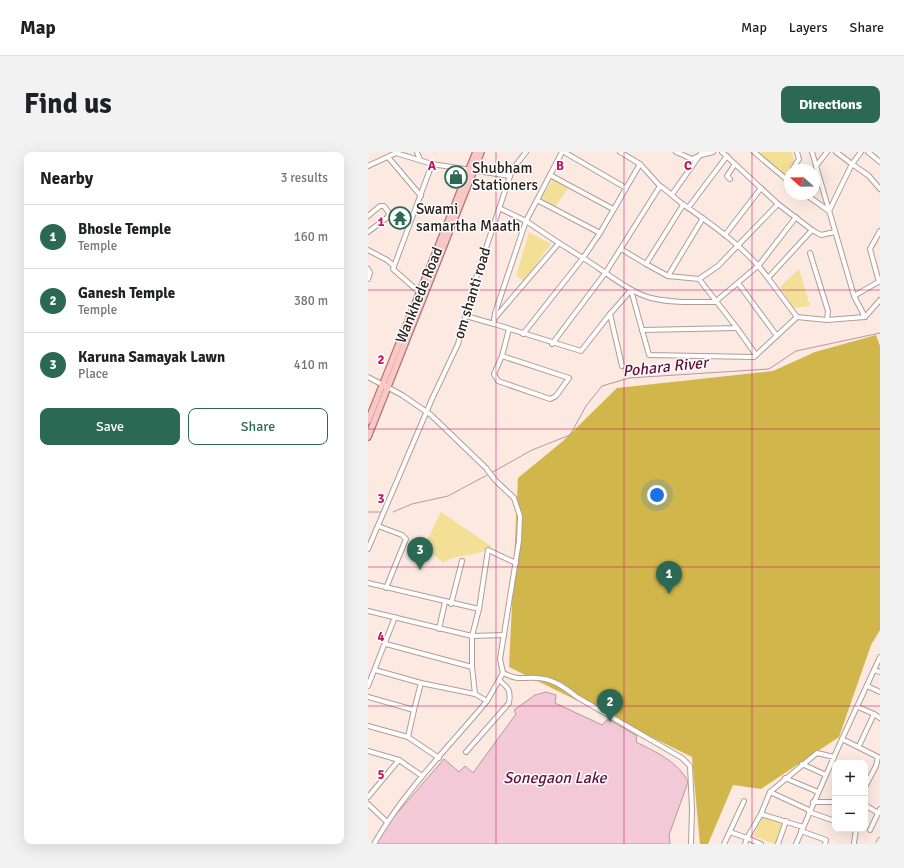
<!DOCTYPE html>
<html lang="en">
<head>
<meta charset="utf-8">
<style>
	body { margin:0; font-family:Signika,sans-serif; background:#f2f2f2; color:#202124 }
	.controls { position:absolute; right:12px; bottom:12px; display:grid; overflow:hidden; border-radius:8px; box-shadow:0 4px 16px #0002 }
	.controls button { width:36px; height:36px; display:grid; place-items:center; padding:0; border:0; border-bottom:1px solid #e0e0e0; background:#fff; color:#202124; font:20px sans-serif }
	.compass { position:absolute; left:416px; top:12px; width:36px; height:36px; border-radius:50%; background:#fff; box-shadow:0 4px 16px #0002; rotate:290deg }
	.you { position:absolute; left:289px; top:343px; width:14px; height:14px; margin:-10px; border:3px solid #fff; border-radius:50%; background:#1a73e8; box-shadow:0 0 0 6px #1a73e833 }
	.badge { display:grid; place-items:center; width:26px; height:26px; border-radius:50%; background:#2b6955; color:#fff; font-size:13px; font-weight:700 }
	.pin { position:absolute; translate:-50% -33px; filter:drop-shadow(0 1px 2px #0008) }
	.pin::after { content:''; position:absolute; top:21px; width:14px; height:12px; background:inherit; clip-path:polygon(0 0,100% 0,50% 100%) }
	.list { margin:0; padding:0; list-style:none }
	h2 { display:flex; justify-content:space-between; align-items:center; height:52px; margin:0; padding:0 16px; font-size:17px }
	h2 small { font-size:13px; font-weight:400; color:#757577 }
	.list li { display:grid; grid-template-columns:26px 1fr auto; gap:12px; align-items:center; box-sizing:border-box; height:64px; padding:0 16px; border-top:1px solid #e0e0e0 }
	.list b { display:block; font-size:15px; white-space:nowrap }
	.list p { margin:0; font-size:13px; white-space:nowrap; color:#757577 }
	.list em { font-size:13px; font-style:normal; color:#757577 }
	.actions { display:flex; gap:8px; padding:12px 16px }
	.actions a { flex:1; padding:9px 0; border:1px solid #2b6955; border-radius:8px; text-align:center; font-size:14px; color:#2b6955 }
	.actions .main { background:#2b6955; color:#fff }
	.map { position:relative; flex:none; width:512px; height:692px; overflow:hidden; border-radius:8px }
	header { display:flex; align-items:center; gap:24px; box-sizing:border-box; height:56px; padding:0 20px; background:#fff; border-bottom:1px solid #e0e0e0 }
	header strong { font-size:19px }
	nav { display:flex; gap:22px; margin-inline-start:auto; font-size:14px }
	.intro { display:flex; align-items:center; justify-content:space-between; box-sizing:border-box; height:96px; padding:0 24px }
	h1 { margin:0; font-size:28px }
	.button { padding:10px 18px; border-radius:8px; background:#2b6955; color:#fff; font-size:14px; font-weight:700 }
	main { display:flex; gap:24px; padding:0 24px }
	aside { flex:1; background:#fff; border-radius:8px; box-shadow:0 4px 16px #0002 }
	.map>svg:first-child { display:block }
</style>
</head>
<body>
<header>
<strong>Map</strong>
<nav><a>Map</a><a>Layers</a><a>Share</a></nav>
</header>
<div class="intro"><h1>Find us</h1><a class="button">Directions</a></div>
<main>
<aside>
<h2>Nearby<small>3 results</small></h2>
<ul class="list">
<li><span class="badge">1</span><div><b>Bhosle Temple</b><p>Temple</p></div><em>160 m</em></li>
<li><span class="badge">2</span><div><b>Ganesh Temple</b><p>Temple</p></div><em>380 m</em></li>
<li><span class="badge">3</span><div><b>Karuna Samayak Lawn</b><p>Place</p></div><em>410 m</em></li>
</ul>
<div class="actions"><a class="main">Save</a><a>Share</a></div>
</aside>
<div class="map">
<svg width="512" height="692" viewBox="0 0 512 692">
	<rect width="100%" height="100%" fill="#fceae2"/>
	<g fill="#f4df96">
		<polygon points="389,0 424,0 426,9 417,23"/>
		<polygon points="186,25 202,34 186,56 172,48"/>
		<polygon points="161,80 183,92 156,129 148,124"/>
		<polygon points="431,117 442,154 426,156 412,135"/>
		<path d="M73,360L123,394C108,407 90,400 75,411L56,394Z"/>
		<polygon points="395,664 415,671 407,692 385,684"/>
	</g>
	<polygon fill="#d1b64c" points="508,183 512,194 512,478 503,493 471,585 393,637 365,633 340,692 332,692 324,605 141,515 150,326 195,289 249,236 405,219 447,200"/>
	<path fill="#f3c9d8" stroke="#b697a0" d="M178,540L188,543L187,551L234,573L240,567L269,584L268,590C286,599 311,610 320,630L301,683L302,692H8L17,675L76,607L91,620L97,614L105,621L148,562L146,558L167,543Z"/>
	<g fill="none" stroke-linecap="round" stroke-linejoin="round">
		<g stroke="#b697a0" stroke-width="1">
			<polyline points="123,321 164,298 202,283 218,254 234,234 261,226 401,217 428,199 512,181"/>
			<polyline points="0,360 12,360"/>
			<polyline points="25,360 44,352 80,344 121,322"/>
		</g>
		<g stroke="#af9d96" stroke-width="6">
			<g id="minor">
				<polyline points="49,0 52,8"/>
				<polyline points="196,0 258,36"/>
				<path d="M252,0L272,12L232,81L215,106C234,117 262,141 283,146C304,151 326,150 347,150L391,113L428,65"/>
				<polyline points="308,0 324,7 333,3 345,0"/>
				<polyline points="386,0 418,27 422,21"/>
				<polyline points="493,0 484,12 501,24 512,37"/>
				<polyline points="500,0 512,10"/>
				<polyline points="20,5 53,44"/>
				<polyline points="272,12 292,34"/>
				<polyline points="0,14 28,1 64,12 142,24"/>
				<polyline points="448,14 459,0"/>
				<polyline points="424,18 431,7 429,0"/>
				<polyline points="182,23 245,57"/>
				<polyline points="362,27 359,24 367,12"/>
				<polyline points="305,41 334,0"/>
				<polyline points="437,42 461,59 484,12 468,0"/>
				<polyline points="169,48 232,81"/>
				<polyline points="320,56 359,4"/>
				<polyline points="0,64 12,54 16,54 21,61 20,65 0,80"/>
				<polyline points="444,78 453,83 467,80"/>
				<polyline points="357,83 393,36"/>
				<polyline points="191,91 158,69 194,0"/>
				<polyline points="253,97 278,112 315,53"/>
				<polyline points="0,98 19,108 26,114"/>
				<polyline points="442,101 460,159 459,168"/>
				<polyline points="0,117 2,121 0,127"/>
				<polyline points="300,124 335,66"/>
				<polyline points="400,126 429,165"/>
				<polyline points="331,127 350,114 410,52"/>
				<polyline points="511,130 502,97 512,79"/>
				<polyline points="370,131 409,184"/>
				<polyline points="52,141 25,117 64,12"/>
				<polyline points="486,144 512,129"/>
				<polyline points="242,162 263,138 281,203 386,205 429,165 459,168 497,165 486,144 444,0"/>
				<polyline points="98,164 126,172 127,161 158,69 131,56"/>
				<polyline points="497,165 512,148"/>
				<polyline points="126,167 191,91 215,106 155,182"/>
				<polyline points="126,172 213,199 242,162 254,214"/>
				<polyline points="369,176 388,203"/>
				<polyline points="274,178 369,176 331,127 300,124 278,112"/>
				<path d="M184,192L238,120L292,34C303,41 307,47 316,53C346,74 379,97 400,126L444,78L410,52L354,0"/>
				<polyline points="134,204 126,222 130,229 182,247 188,244 201,226 134,204 141,177"/>
				<path d="M0,225L34,243L63,263L118,316L127,328L146,346L152,364L151,389L132,507L135,521C152,529 153,525 169,526C186,527 196,535 209,545L314,606L322,614L324,657L323,692"/>
				<polyline points="10,374 34,383 38,387 18,436"/>
				<polyline points="0,397 64,247 90,192 106,132 144,18 158,0"/>
				<polyline points="0,431 111,457"/>
				<polyline points="83,452 94,409"/>
				<polyline points="0,459 104,484 111,457 120,398 148,411"/>
				<polyline points="71,477 77,450"/>
				<polyline points="18,492 104,515"/>
				<polyline points="7,518 53,531"/>
				<polyline points="506,518 512,520"/>
				<polyline points="135,521 119,549 107,542 104,515 104,484 136,483"/>
				<polyline points="0,534 27,465"/>
				<polyline points="499,534 512,540"/>
				<polyline points="0,545 46,558 53,531 107,542"/>
				<polyline points="490,555 506,562 491,594"/>
				<polyline points="506,562 512,566"/>
				<polyline points="0,574 40,585 71,606"/>
				<polyline points="40,585 46,558"/>
				<polyline points="0,599 31,608"/>
				<path d="M98,600L141,551C143,539 141,536 131,528"/>
				<polyline points="466,605 474,587"/>
				<polyline points="417,626 450,640"/>
				<polyline points="497,635 508,614 510,605 474,587 512,505"/>
				<polyline points="402,640 441,658"/>
				<polyline points="0,645 31,608 54,624"/>
				<polyline points="445,650 467,650"/>
				<polyline points="0,652 19,670"/>
				<polyline points="497,653 510,661"/>
				<polyline points="441,660 467,669"/>
				<polyline points="393,662 435,675"/>
				<polyline points="502,678 512,657"/>
				<polyline points="433,679 458,688 457,692"/>
				<polyline points="362,680 379,686 377,692"/>
				<polyline points="486,691 488,677"/>
				<path d="M6,692C36,639 80,596 119,549"/>
				<polyline points="356,692 376,649"/>
				<polyline points="393,692 379,686 393,662 402,640 449,601 466,605 458,623 434,612"/>
				<polyline points="410,692 418,669"/>
				<polyline points="428,692 458,623"/>
				<polyline points="510,692 512,688"/>
			</g>
		</g>
		<g stroke="#af7574" stroke-width="8">
			<g id="major">
				<polyline points="0,269 108,0"/>
				<polyline points="0,285 113,0"/>
			</g>
		</g>
		<use href="#minor" stroke="#fff" stroke-width="4"/>
		<use href="#major" stroke="#fac7c7" stroke-width="5.5"/>
	</g>
	<path fill="none" stroke="#c2185b" stroke-width="1" stroke-opacity="0.55" d="M128,0V692M256,0V692M384,0V692M0,138H512M0,277H512M0,415H512M0,554H512"/>
	<defs>
		<g id="shop-ring" transform="scale(1.15)"><circle r="9.5" fill="#fff" stroke="#2b6955" stroke-width="1.5"/><path d="M-5-2.5h2.3a2.7 3.5 0 0 1 5.4 0H5L5.5 6h-11ZM-1.5-2.5h3a1.5 2.3 0 0 0-3 0Z" fill="#2b6955"/></g>
		<g id="temple-ring" transform="scale(1.15)"><circle r="9.5" fill="#fff" stroke="#2b6955" stroke-width="1.5"/><path d="M0-6L5-2H3V0L6.5 2.5H4V6H1.5V3h-3V6H-4V2.5H-6.5L-3 0V-2H-5Z" fill="#2b6955"/></g>
	</defs>
	<g fill-rule="evenodd">
		<use href="#shop-ring" x="88" y="25"/>
		<use href="#temple-ring" x="32" y="66"/>
	</g>
	<g text-anchor="middle" stroke-width="3" stroke-linejoin="round" paint-order="stroke">
		<g font-size="15" fill="#29221f" stroke="#fff" text-anchor="start">
			<text x="104" y="21">Shubham<tspan x="104" dy="17">Stationers</tspan></text>
			<text x="48" y="62">Swami<tspan x="48" dy="17">samartha Maath</tspan></text>
		</g>
		<g font-size="15" fill="#29221f" stroke="#fff">
			<text transform="translate(104 141) rotate(-73)" y="5">om shanti road</text>
			<text transform="translate(51 143) rotate(-68)" y="5">Wankhede Road</text>
		</g>
		<g font-size="16" font-style="italic" fill="#67103d" stroke="#fff">
			<text transform="translate(297 214) rotate(-6)" y="6">Pohara River</text>
			<text x="187" y="631">Sonegaon Lake</text>
		</g>
	</g>
	<g font-size="13" text-anchor="middle" font-weight="bold" fill="#c2185b" stroke="#fff" stroke-width="3" stroke-linejoin="round" paint-order="stroke">
		<text x="64" y="18">A</text>
		<text x="192" y="18">B</text>
		<text x="320" y="18">C</text>
		<text x="13" y="74">1</text>
		<text x="13" y="212">2</text>
		<text x="13" y="351">3</text>
		<text x="13" y="489">4</text>
		<text x="13" y="627">5</text>
	</g>
</svg>
<div class="controls">
<button>+</button>
<button>−</button>
</div>
<svg class="compass" viewBox="-18 -18 36 36"><path d="M0-13l5 13h-10z" fill="#e53935"/><path d="M0 13l5-13h-10z" fill="#757577"/></svg>
<div class="you"></div>
<div class="pin badge" style="left:301px;top:442px">1</div>
<div class="pin badge" style="left:242px;top:570px">2</div>
<div class="pin badge" style="left:52px;top:418px">3</div>
</div>
</main>
</body>
</html>
